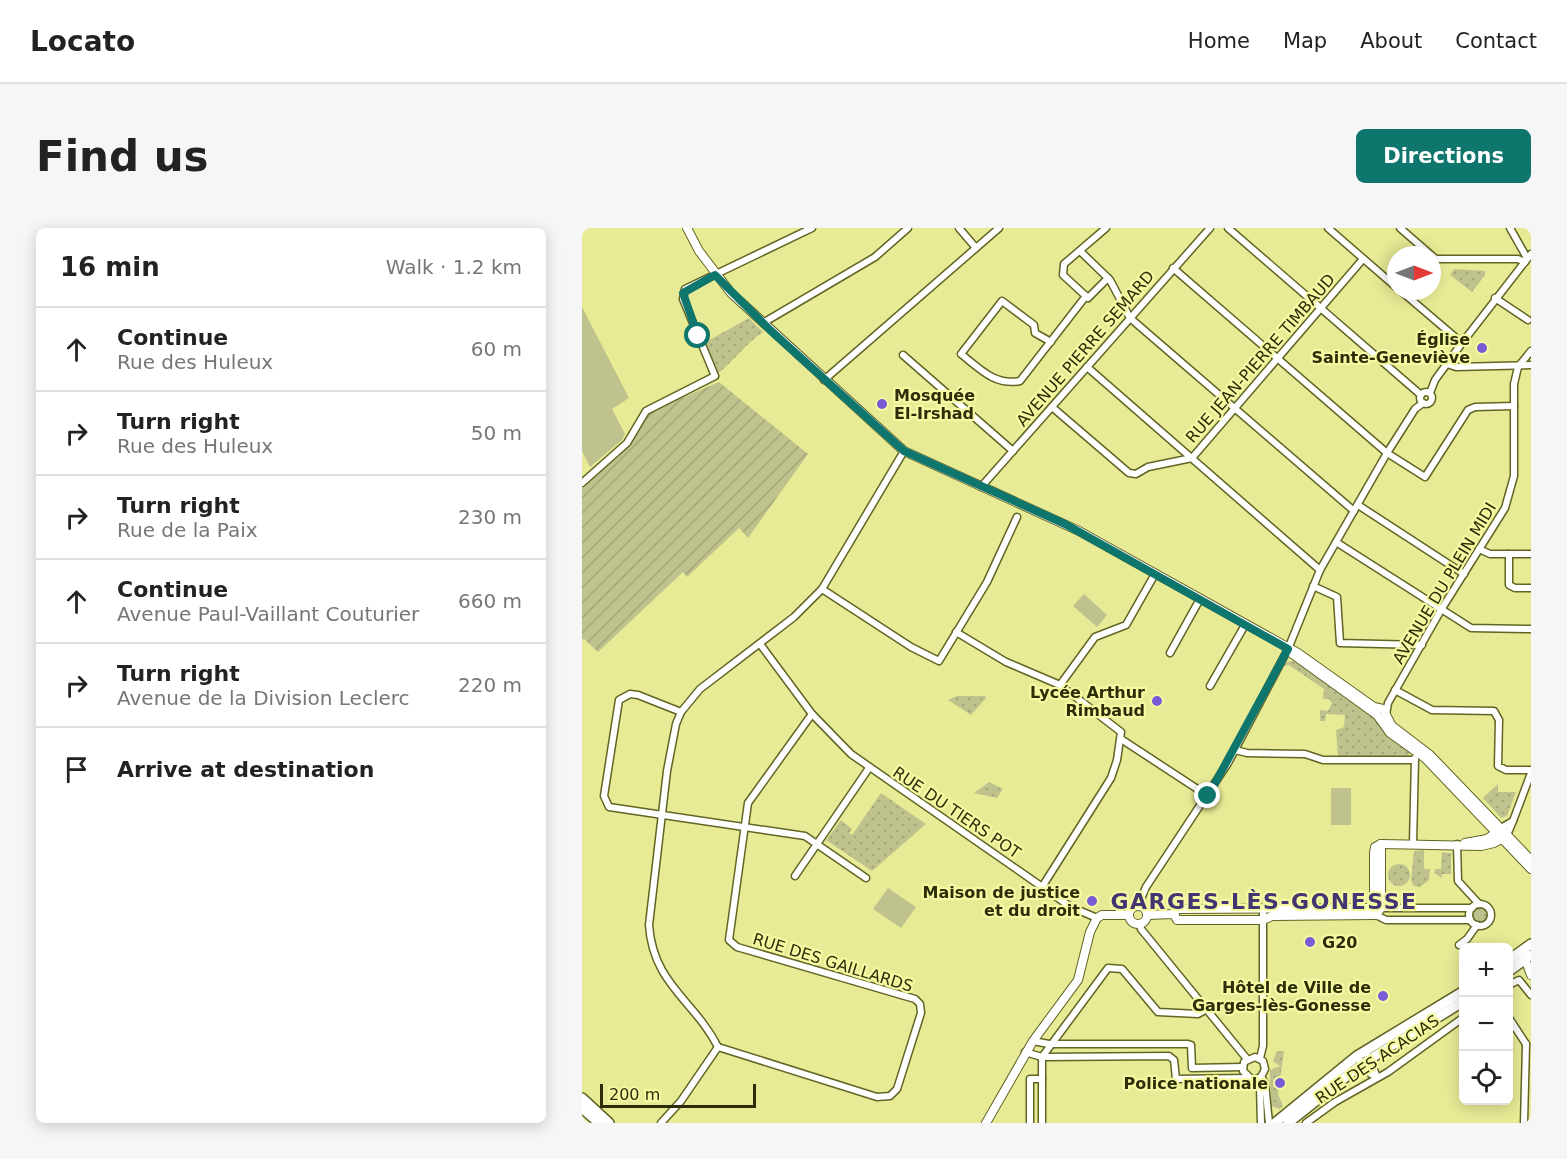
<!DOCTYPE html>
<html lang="en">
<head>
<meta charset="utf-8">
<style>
	body { margin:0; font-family:"DejaVu Sans",sans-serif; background:#f6f6f6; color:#222 }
	.controls { position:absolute; right:18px; bottom:18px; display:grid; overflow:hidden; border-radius:9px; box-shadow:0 3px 15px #0003 }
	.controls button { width:54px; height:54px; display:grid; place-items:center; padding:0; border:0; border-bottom:2px solid #e0e0e0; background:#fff; color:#222; font:30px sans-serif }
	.compass { position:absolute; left:805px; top:18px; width:54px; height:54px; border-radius:50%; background:#fff; box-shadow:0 3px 15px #0003; rotate:90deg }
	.scale { position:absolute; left:18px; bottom:15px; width:156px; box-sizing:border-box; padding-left:6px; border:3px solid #2d2e09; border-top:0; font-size:16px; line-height:21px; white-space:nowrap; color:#2d2e09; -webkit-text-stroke:4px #f5f9a2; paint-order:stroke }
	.stop { position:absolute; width:18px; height:18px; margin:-14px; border:4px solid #0f766e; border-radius:50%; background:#fff }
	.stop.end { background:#0f766e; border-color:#fff; box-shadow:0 2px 6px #0008 }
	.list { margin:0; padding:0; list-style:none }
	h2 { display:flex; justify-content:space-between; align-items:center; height:78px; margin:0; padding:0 24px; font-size:26px }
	h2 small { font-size:20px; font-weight:400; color:#767676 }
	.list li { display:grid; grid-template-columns:39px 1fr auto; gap:18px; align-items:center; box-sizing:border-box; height:84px; padding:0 24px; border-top:2px solid #e0e0e0 }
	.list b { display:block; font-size:22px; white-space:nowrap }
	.list p { margin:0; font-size:20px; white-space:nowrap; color:#767676 }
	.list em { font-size:20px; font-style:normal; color:#767676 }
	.icon { flex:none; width:33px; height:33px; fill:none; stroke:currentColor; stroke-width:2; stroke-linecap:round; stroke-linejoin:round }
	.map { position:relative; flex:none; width:949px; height:895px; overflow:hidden; border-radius:9px }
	header { display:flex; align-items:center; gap:36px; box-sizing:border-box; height:84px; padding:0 30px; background:#fff; border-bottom:2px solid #e0e0e0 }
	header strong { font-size:28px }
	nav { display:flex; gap:33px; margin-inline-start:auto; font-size:21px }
	.intro { display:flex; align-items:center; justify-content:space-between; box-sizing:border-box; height:144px; padding:0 36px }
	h1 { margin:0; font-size:42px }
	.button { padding:15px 27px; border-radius:9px; background:#0f766e; color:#fff; font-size:21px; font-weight:700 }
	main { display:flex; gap:36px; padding:0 36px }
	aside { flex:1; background:#fff; border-radius:9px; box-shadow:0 3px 15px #0003 }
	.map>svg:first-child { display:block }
</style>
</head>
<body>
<header>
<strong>Locato</strong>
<nav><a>Home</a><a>Map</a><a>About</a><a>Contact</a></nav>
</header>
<div class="intro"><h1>Find us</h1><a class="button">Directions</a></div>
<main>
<aside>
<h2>16 min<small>Walk · 1.2 km</small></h2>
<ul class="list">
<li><svg class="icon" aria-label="ahead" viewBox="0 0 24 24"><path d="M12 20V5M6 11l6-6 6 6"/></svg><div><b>Continue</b><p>Rue des Huleux</p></div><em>60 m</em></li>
<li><svg class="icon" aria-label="right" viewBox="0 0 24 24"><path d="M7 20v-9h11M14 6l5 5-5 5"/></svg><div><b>Turn right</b><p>Rue des Huleux</p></div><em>50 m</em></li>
<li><svg class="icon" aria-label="right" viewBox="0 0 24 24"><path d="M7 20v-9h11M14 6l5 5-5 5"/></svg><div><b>Turn right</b><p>Rue de la Paix</p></div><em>230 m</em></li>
<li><svg class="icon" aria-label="ahead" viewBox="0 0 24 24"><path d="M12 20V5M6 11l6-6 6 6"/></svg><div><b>Continue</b><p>Avenue Paul-Vaillant Couturier</p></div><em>660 m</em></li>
<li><svg class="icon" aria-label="right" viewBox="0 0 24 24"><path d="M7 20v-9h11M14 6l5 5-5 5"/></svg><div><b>Turn right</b><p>Avenue de la Division Leclerc</p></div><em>220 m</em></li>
<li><svg class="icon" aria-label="arrive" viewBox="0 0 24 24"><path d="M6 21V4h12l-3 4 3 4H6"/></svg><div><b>Arrive at destination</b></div></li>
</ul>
</aside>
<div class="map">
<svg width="949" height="895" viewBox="0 0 949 895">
	<defs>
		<pattern id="grass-dots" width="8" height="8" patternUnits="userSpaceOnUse" patternTransform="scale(1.5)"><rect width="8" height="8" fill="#bfc28c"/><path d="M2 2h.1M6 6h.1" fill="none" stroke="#a4a777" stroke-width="1.8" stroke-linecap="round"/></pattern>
		<pattern id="garden-furrows" width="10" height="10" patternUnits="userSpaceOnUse" patternTransform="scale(1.5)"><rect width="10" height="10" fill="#bfc28c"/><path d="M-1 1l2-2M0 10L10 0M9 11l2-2" fill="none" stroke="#a4a777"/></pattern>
	</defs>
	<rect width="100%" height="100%" fill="#e8eb95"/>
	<g fill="url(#grass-dots)">
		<polygon points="872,41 903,43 903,47 890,64 868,47"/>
		<path d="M167,90L181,104C163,116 152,133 135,146L122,115Z"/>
		<polygon points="713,433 795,491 828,521 827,528 756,529 754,502 762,499 763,487 744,486 743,493 738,493 738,482 746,483 750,475 747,471 741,471 742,461 707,437 699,439 704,434"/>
		<polygon points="375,468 403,468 404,470 389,487 366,472"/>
		<polygon points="407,554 421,561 415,570 392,565"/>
		<polygon points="916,556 916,564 934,564 925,588 919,590 901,570"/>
		<polygon points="299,565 344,596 290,643 244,612 259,592 270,601 267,605 270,607"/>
		<polygon points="842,622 842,641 848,641 847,652 838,659 832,658 829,653 832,623"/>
		<polygon points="860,624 872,626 869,627 869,646 860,646 860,650 852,645 853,641 859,641"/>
		<circle cx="817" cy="647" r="11"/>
		<circle cx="898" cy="687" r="11"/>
		<path d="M695,823H702L696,866L701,878L697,881L689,878C690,865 687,855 688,842L698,838L691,833Z"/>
	</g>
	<polygon fill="url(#garden-furrows)" points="137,154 226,226 166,310 157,300 105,349 101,344 16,424 2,411 0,412 0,260 48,216 60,193 71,182"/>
	<g fill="#bfc28c">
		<polygon points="0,79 47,170 30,181 43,206 40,212 8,239 0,223"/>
		<polygon points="502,366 525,387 515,399 491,378"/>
		<rect x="749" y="560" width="20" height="37"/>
		<polygon points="306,660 334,679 319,700 291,681"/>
	</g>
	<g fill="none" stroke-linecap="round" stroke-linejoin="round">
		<g stroke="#626423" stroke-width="9">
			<g id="minor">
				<polyline points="377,0 394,20"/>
				<polyline points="524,0 482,36 481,47 506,70 526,50"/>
				<polyline points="646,0 839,167"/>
				<polyline points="746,0 814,59"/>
				<polyline points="818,0 849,27"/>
				<polyline points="928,0 945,30"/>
				<polyline points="498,23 528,52 548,90 772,283"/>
				<polyline points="850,28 854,31 936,31 943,34"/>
				<polyline points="591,40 805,225 843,249 886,182 893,179 932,178"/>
				<polyline points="819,63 880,115"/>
				<polyline points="913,70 946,92"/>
				<polyline points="181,95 293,29 326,0"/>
				<path d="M469,114L453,105L452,97L420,73L379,126C398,141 413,158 438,153L504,68"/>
				<polyline points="321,127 431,223"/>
				<polyline points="865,136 874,139 949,137"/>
				<polyline points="505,139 738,342"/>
				<polyline points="242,152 417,0"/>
				<circle cx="844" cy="170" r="6"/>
				<polyline points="848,165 853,152 880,115 949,26"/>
				<polyline points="470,179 547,245 554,246 566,239 610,230 781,31"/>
				<polyline points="0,255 45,215 64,183 133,148 101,71 103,61 230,0"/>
				<polyline points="399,259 628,0"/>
				<polyline points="776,277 882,346"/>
				<polyline points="754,314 889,400 949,401"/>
				<polyline points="897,321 908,326 949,326"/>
				<polyline points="927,326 927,357 933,360 949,360"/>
				<polyline points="731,358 755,369 758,415 840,417"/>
				<polyline points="240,361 329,419 357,433 405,354 435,289"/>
				<polyline points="374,404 424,434 478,457 539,504 535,532 529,550 460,659"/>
				<polyline points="178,416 230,486 269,526 489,679 515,690"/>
				<polyline points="588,425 618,371"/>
				<polyline points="478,457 513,409 544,397 573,346"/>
				<polyline points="628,458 663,397"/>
				<polyline points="813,462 850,482 912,483 917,492 916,538 924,542 949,542"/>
				<polyline points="99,484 56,467 48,466 37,472 22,568 27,579 223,608 284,650"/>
				<polyline points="804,487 806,475 859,382 923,280 932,248 932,156 936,139 949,123"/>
				<polyline points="539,511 626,568"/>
				<polyline points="653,522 665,525 723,526 741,532 831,532"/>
				<polyline points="931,593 949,545"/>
				<polyline points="919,600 931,593 925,607"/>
				<polyline points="831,616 833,530"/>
				<polyline points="875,616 876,653 897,676"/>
				<polyline points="213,648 287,540"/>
				<circle cx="898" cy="687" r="11"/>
				<polyline points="556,678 564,659 646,535 706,421 738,342 805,225 833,181 841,175"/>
				<polyline points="794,680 890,680"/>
				<polyline points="794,687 804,692 888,692"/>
				<polyline points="558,696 559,701 665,831"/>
				<polyline points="877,717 885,711 895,697"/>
				<polyline points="927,757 937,752 949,767"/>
				<polyline points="927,790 944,816"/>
				<polyline points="451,813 467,816 606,816 609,817 610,840 661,839"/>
				<polyline points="136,819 295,869 308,868 315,861 339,785 338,776 333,771 155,719 147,712 166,575 230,486"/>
				<path d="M136,819C112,772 71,756 67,697L85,543L94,496L99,484L118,461L212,389L240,361L322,223"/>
				<polyline points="443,824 460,829 587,828 592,832 594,851 666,850"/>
				<polyline points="786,828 795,849"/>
				<polyline points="678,830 681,818 681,680"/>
				<polyline points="778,833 789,846 795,849"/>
				<polyline points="679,849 683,855 687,895"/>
				<polyline points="671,852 679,849 683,841 681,833 673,829 662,834 661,843 678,859 679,895"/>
				<polyline points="79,895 99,873 136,819"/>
				<polyline points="448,895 448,851 460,851"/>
				<polyline points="460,895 460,829 526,740 540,741 576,784 616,786 623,782"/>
				<polyline points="724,895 753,874 806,844 882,789"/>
				<polyline points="942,895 944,816"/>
			</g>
		</g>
		<g stroke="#626423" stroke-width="10">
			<g id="tertiary">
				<polyline points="105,0 117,23 149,65 322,223 497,303 716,425 792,479 801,481 810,498 848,527 949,632"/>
				<polyline points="709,425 795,487 808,505 843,530 949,641"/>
				<polyline points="883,615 905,611 919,601"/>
				<polyline points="799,616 899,618 912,615 924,608"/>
				<circle cx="556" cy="687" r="9"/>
				<polyline points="792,683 792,625 793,619 799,616"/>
				<polyline points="592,686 595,681 791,680"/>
				<polyline points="565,687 592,686 595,692 681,692 690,688 794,687"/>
				<polyline points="794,687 799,680 799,616"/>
				<polyline points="942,728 949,747"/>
				<polyline points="404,895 451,813 496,752 508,704 515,690 520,687 547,687"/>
			</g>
		</g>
		<g stroke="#626423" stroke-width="12">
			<g id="primary">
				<polyline points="927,732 949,716"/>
				<polyline points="927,743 949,727"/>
				<polyline points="0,870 27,895"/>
				<polyline points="0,880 17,895"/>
				<polyline points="693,895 775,828 882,763"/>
				<polyline points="706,895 780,836 882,773"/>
			</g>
		</g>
		<use href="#minor" stroke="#fff" stroke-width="6"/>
		<use href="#tertiary" stroke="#fff" stroke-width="8"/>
		<use href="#primary" stroke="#fff" stroke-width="9"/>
	</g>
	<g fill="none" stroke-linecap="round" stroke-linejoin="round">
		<polyline stroke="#0f766e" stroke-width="8" points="116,108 101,65 133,47 188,102 322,223 483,296 706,421 626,568"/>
	</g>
	<g fill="#795bd6" stroke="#f5f9a2" stroke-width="2">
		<circle cx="900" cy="120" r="6"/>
		<circle cx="300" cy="176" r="6"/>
		<circle cx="575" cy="473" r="6"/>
		<circle cx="510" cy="673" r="6"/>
		<circle cx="728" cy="714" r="6"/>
		<circle cx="801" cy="768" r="6"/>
		<circle cx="698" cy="855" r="6"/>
	</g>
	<g text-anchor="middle" stroke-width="4.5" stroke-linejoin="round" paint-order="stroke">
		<g font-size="16" font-weight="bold" fill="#2d2e09" stroke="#f5f9a2" text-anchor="end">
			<text x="888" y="117">Église<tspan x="888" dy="18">Sainte-Geneviève</tspan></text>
			<text x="312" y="173" text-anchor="start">Mosquée<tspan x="312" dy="18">El-Irshad</tspan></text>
			<text x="563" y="470">Lycée Arthur<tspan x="563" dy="18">Rimbaud</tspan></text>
			<text x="498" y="670">Maison de justice<tspan x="498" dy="18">et du droit</tspan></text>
			<text x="740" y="720" text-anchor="start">G20</text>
			<text x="789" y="765">Hôtel de Ville de<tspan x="789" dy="18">Garges-lès-Gonesse</tspan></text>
			<text x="686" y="861">Police nationale</text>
		</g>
		<g font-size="16" fill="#2d2e09" stroke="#f5f9a2">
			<text transform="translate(503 120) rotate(-49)" y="6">AVENUE PIERRE SEMARD</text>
			<text transform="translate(678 130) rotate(-49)" y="6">RUE JEAN-PIERRE TIMBAUD</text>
			<text transform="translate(862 355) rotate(-59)" y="6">AVENUE DU PLEIN MIDI</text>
			<text transform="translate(375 584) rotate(34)" y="6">RUE DU TIERS POT</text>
			<text transform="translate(251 734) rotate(17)" y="6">RUE DES GAILLARDS</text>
			<text transform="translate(795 831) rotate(-34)" y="6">RUE DES ACACIAS</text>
		</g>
		<g font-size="22" font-weight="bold" letter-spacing="1.5" fill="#423571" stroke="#f5f9a2">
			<text x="682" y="681">GARGES-LÈS-GONESSE</text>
		</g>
	</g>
</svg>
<div class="controls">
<button>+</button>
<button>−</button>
<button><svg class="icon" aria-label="locate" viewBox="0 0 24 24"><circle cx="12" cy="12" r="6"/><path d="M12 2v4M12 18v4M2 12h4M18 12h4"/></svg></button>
</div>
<svg class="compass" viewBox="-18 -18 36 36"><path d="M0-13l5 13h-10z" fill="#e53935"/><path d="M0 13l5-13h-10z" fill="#767676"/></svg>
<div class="scale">200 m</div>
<div class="stop" style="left:116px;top:108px"></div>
<div class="stop end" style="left:626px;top:568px"></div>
</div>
</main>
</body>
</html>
